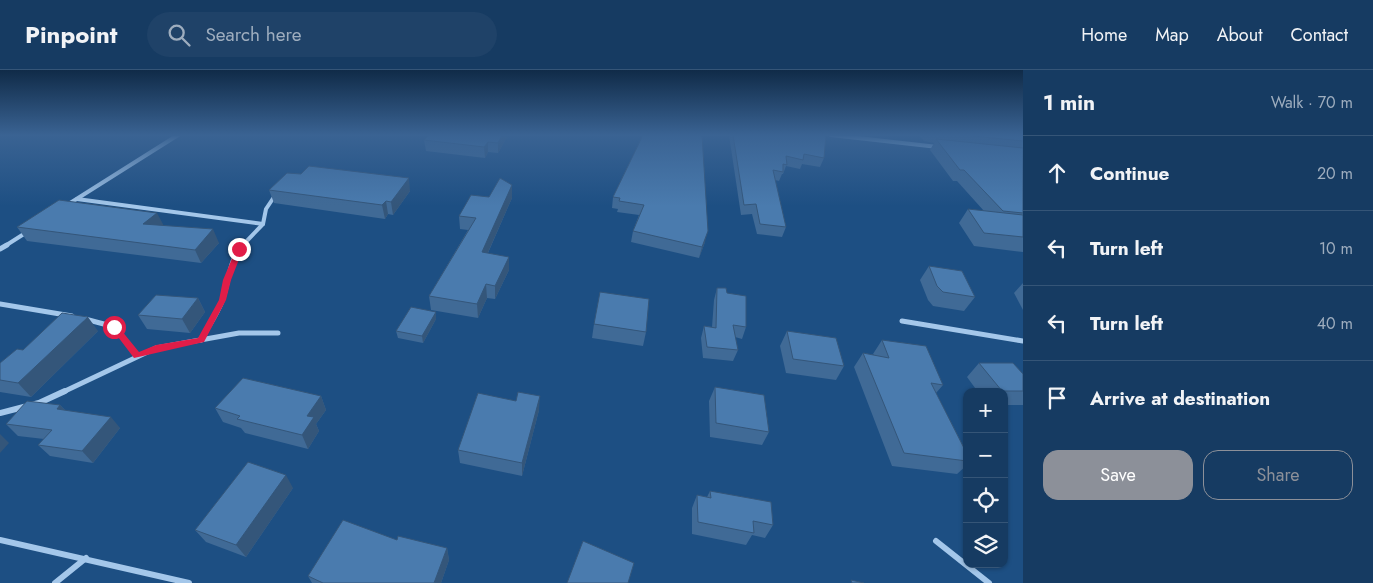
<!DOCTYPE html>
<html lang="en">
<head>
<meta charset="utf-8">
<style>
	body { margin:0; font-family:Jost,sans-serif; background:#1f4268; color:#f1f3f6 }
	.controls { position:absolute; right:15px; bottom:15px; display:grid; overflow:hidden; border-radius:10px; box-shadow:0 1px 4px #0004 }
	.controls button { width:45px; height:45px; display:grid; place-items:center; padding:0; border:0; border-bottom:1px solid #355577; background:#163b62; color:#f1f3f6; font:25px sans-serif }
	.stop { position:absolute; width:15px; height:15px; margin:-11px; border:4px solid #e11d48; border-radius:50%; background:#fff }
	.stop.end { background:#e11d48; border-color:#fff; box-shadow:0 1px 5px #0008 }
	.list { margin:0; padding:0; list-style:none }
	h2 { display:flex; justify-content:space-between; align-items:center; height:65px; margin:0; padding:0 20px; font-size:21px }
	h2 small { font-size:16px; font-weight:400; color:#9eadbe }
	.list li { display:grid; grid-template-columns:32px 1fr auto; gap:15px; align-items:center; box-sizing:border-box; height:75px; padding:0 20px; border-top:1px solid #355577 }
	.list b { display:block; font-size:19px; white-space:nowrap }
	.list em { font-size:16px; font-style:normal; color:#9eadbe }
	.actions { display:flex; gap:10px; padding:15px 20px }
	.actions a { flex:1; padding:11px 0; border:1px solid #8c9099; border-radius:15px; text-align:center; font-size:18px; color:#8c9099 }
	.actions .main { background:#8c9099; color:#fff }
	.icon { flex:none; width:28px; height:28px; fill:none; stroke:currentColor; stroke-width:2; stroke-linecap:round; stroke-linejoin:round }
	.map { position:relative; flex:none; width:1023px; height:513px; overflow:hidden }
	header { display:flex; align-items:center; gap:30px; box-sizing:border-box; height:70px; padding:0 25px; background:#163b62; border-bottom:1px solid #355577 }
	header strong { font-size:24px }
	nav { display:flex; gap:28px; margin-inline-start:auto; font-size:18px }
	.search { width:350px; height:45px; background:#1f4268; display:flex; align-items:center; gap:12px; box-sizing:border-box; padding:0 18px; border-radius:28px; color:#9eadbe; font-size:19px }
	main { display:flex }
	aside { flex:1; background:#163b62 }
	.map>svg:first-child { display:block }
</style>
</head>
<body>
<header>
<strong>Pinpoint</strong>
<div class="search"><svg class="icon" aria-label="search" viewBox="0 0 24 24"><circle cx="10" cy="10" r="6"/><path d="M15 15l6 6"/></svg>Search here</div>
<nav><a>Home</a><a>Map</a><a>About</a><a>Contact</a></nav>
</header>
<main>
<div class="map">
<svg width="1023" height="513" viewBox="0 0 1023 513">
	<rect width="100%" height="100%" fill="#1d4f83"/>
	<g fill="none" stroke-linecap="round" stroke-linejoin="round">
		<g stroke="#a4c7ea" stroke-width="4">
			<polyline points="831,65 938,77"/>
			<polyline points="77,129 263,154"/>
			<polyline points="67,135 178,65"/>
			<polyline points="5,176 27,162"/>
			<polyline points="242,176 263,154 266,139 276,124"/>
		</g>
		<g stroke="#a4c7ea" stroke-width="5">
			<polyline points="0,179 7,175"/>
			<polyline points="0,234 72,246"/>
			<polyline points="85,249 115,257 137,286"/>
			<polyline points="902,251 1023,271"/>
			<path d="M201,270C208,257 217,244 222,231C229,213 229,189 243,175"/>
			<polyline points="63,322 156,278 239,263 278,263"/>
		</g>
		<g stroke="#a4c7ea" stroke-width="6">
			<polyline points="0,343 39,333 65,321"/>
			<polyline points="0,470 189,513"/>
			<polyline points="936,471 989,513"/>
			<polyline points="55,513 86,488"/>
		</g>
	</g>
	<g fill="#406a96">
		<polygon points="429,65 508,65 498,83 488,82 485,88 426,81 424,70"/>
		<polygon points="643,65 705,172 699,188 631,172 633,161 639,145 617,142 618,139 612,138 613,127"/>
		<polygon points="729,65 826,65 824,88 820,97 802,94 800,99 786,96 783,104 782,104 779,111 775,110 786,157 782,167 757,164 752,144 741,145"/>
		<polygon points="919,65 1023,65 1023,182 974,176 959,153 968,139 984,141 957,111 953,111 930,80 934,73 924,71"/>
		<polygon points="269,120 410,121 393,145 388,144 385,149 274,133"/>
		<polygon points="489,127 512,128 488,183 509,200 495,229 487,228 478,248 431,240 429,226 468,160 460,159 459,146"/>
		<polygon points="164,156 219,173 201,193 27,171 17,157"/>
		<polygon points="929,196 975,227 964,241 933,236 928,230 920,210"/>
		<polygon points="1023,213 1023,240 1014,223"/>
		<polygon points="717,218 727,223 746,257 742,269 735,267 738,280 733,291 703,288 701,268 704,256 712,257 714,230"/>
		<polygon points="198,228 205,242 190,263 147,259 138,245"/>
		<polygon points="436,249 423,273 398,268 396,261"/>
		<polygon points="594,254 646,262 643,276 592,268"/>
		<polygon points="98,261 31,327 0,322 0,293 23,280"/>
		<polygon points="787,261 844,296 836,310 786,303 780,276"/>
		<polygon points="882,270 943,315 936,323 967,384 967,395 957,404 892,396 854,297 863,283 874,285 873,284"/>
		<polygon points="979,293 1023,304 1023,335 1004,335 1004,322 978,322 967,307"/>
		<polygon points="715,317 769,362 762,375 710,367 709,331"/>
		<polygon points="321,326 326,340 316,354 319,361 308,379 245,363 241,358 223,352 215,338"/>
		<polygon points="60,335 65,340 120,358 93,393 50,386 38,375 44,369 18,366 6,354"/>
		<polygon points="539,340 522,406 460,393 458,380"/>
		<polygon points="293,418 246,487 206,472 195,460"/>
		<polygon points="710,421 773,455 765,468 752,465 746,475 692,464 692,438 697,425 707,427"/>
		<polygon points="397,470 447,478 449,490 441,513 312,513 308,506"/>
	</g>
	<g fill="#34567a">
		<polygon points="502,65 508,65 498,83 498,73"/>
		<polygon points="488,72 488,82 485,88 484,77"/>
		<polygon points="409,108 410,121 393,145 391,132"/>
		<polygon points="512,115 512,128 482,196 482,182"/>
		<polygon points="386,131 388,144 385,149 382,135"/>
		<polygon points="157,143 164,156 143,154"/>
		<polygon points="213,159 219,173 201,193 195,180"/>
		<polygon points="708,161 705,172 699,188 702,177"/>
		<polygon points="509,187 509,200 495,229 495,216"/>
		<polygon points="486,214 487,228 478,248 477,234"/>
		<polygon points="198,228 205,242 190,263 182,249"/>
		<polygon points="436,242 436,249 423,273 422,266"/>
		<polygon points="88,247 98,261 31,327 18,313"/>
		<polygon points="321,326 326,340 316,354 319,361 308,379 302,365 307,346"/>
		<polygon points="540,326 539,340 522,406 522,393"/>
		<polygon points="60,335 71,347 57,339"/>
		<polygon points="111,347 120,358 93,393 82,381"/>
		<polygon points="0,364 9,373 0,383"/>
		<polygon points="286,405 293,418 246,487 236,475"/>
		<polygon points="447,478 449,490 441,513 434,513"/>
	</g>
	<g fill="#4a7bae" stroke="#34567a">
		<polygon points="429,65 502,65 498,73 488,72 484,77 424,70"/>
		<polygon points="643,65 702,65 708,161 702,177 633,161 644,135 619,131 620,128 613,127"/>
		<polygon points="733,65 826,65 824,88 804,84 803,90 786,86 787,95 783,94 783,102 773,100 786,157 760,154 756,134 744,135"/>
		<polygon points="963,65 1023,65 1023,71"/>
		<polygon points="936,69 1023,78 1023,143 1003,141 964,100 960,100"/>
		<polygon points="309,96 409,108 391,132 386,131 382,135 269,120 287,103 301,104"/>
		<polygon points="500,108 512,115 482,182 509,187 495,216 486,214 477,234 429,226 476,148 459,146 471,125 489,127"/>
		<polygon points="59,130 157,143 143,154 213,159 195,180 17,157"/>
		<polygon points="968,139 1023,145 1023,167 984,163"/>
		<polygon points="929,196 962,201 975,227 943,222 937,216"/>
		<polygon points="717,218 726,218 727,223 746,226 746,257 733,255 738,280 707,277 704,256 716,258"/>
		<polygon points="600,222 649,229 646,262 594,254"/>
		<polygon points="156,225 198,228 182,249 138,245"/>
		<polygon points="411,237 436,242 422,266 396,261"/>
		<polygon points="62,243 88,247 18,313 0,310 0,293 17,279 23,280"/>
		<polygon points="787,261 836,268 844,296 793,289"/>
		<polygon points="882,270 926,276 943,315 931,313 967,384 967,391 904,383 863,283 889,288"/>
		<polygon points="979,293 1013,293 1023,304 1023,321 1002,321"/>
		<polygon points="243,308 321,326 307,346 314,347 302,365 237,349 240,346 215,338"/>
		<polygon points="715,317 764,325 769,362 716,353"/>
		<polygon points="518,322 540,326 522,393 458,380 478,323 516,331"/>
		<polygon points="27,331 60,335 57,339 111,347 82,381 38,375 52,360 6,354"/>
		<polygon points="248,392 286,405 236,475 195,460"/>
		<polygon points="710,421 771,432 773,455 753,451 754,463 698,452 697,425 711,428"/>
		<polygon points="343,450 397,470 398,466 447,478 434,513 323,513 308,506"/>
		<polygon points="583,471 634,493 628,513 567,513"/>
		<polygon points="851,510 864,513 852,513"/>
	</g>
	<linearGradient id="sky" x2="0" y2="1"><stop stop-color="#102b48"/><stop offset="0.48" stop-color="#3a6393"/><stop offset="1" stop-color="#3a6393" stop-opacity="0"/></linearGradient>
	<rect width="1023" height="136" fill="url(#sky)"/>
	<polygon fill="#e11d48" points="239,177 243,179 231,210 226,230 204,272 134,288 112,259 112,255 117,255 139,282 156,275 198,268 219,230 223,210 236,179"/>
</svg>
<div class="controls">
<button>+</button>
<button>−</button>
<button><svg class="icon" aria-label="locate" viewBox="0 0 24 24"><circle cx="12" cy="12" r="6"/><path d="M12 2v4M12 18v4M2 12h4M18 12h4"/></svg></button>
<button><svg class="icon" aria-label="layers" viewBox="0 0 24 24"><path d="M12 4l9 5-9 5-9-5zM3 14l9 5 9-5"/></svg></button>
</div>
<div class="stop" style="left:114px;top:257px"></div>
<div class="stop end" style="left:239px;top:179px"></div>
</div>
<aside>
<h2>1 min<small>Walk · 70 m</small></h2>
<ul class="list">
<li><svg class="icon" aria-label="ahead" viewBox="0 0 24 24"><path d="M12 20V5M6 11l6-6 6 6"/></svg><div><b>Continue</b></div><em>20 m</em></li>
<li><svg class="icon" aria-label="left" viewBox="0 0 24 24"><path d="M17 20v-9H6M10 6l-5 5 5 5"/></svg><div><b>Turn left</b></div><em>10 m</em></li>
<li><svg class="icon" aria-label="left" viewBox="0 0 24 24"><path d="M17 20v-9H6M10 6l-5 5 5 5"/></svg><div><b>Turn left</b></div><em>40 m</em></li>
<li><svg class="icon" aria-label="arrive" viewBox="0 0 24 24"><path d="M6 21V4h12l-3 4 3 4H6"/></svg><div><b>Arrive at destination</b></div></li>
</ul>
<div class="actions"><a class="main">Save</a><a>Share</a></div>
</aside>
</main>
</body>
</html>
